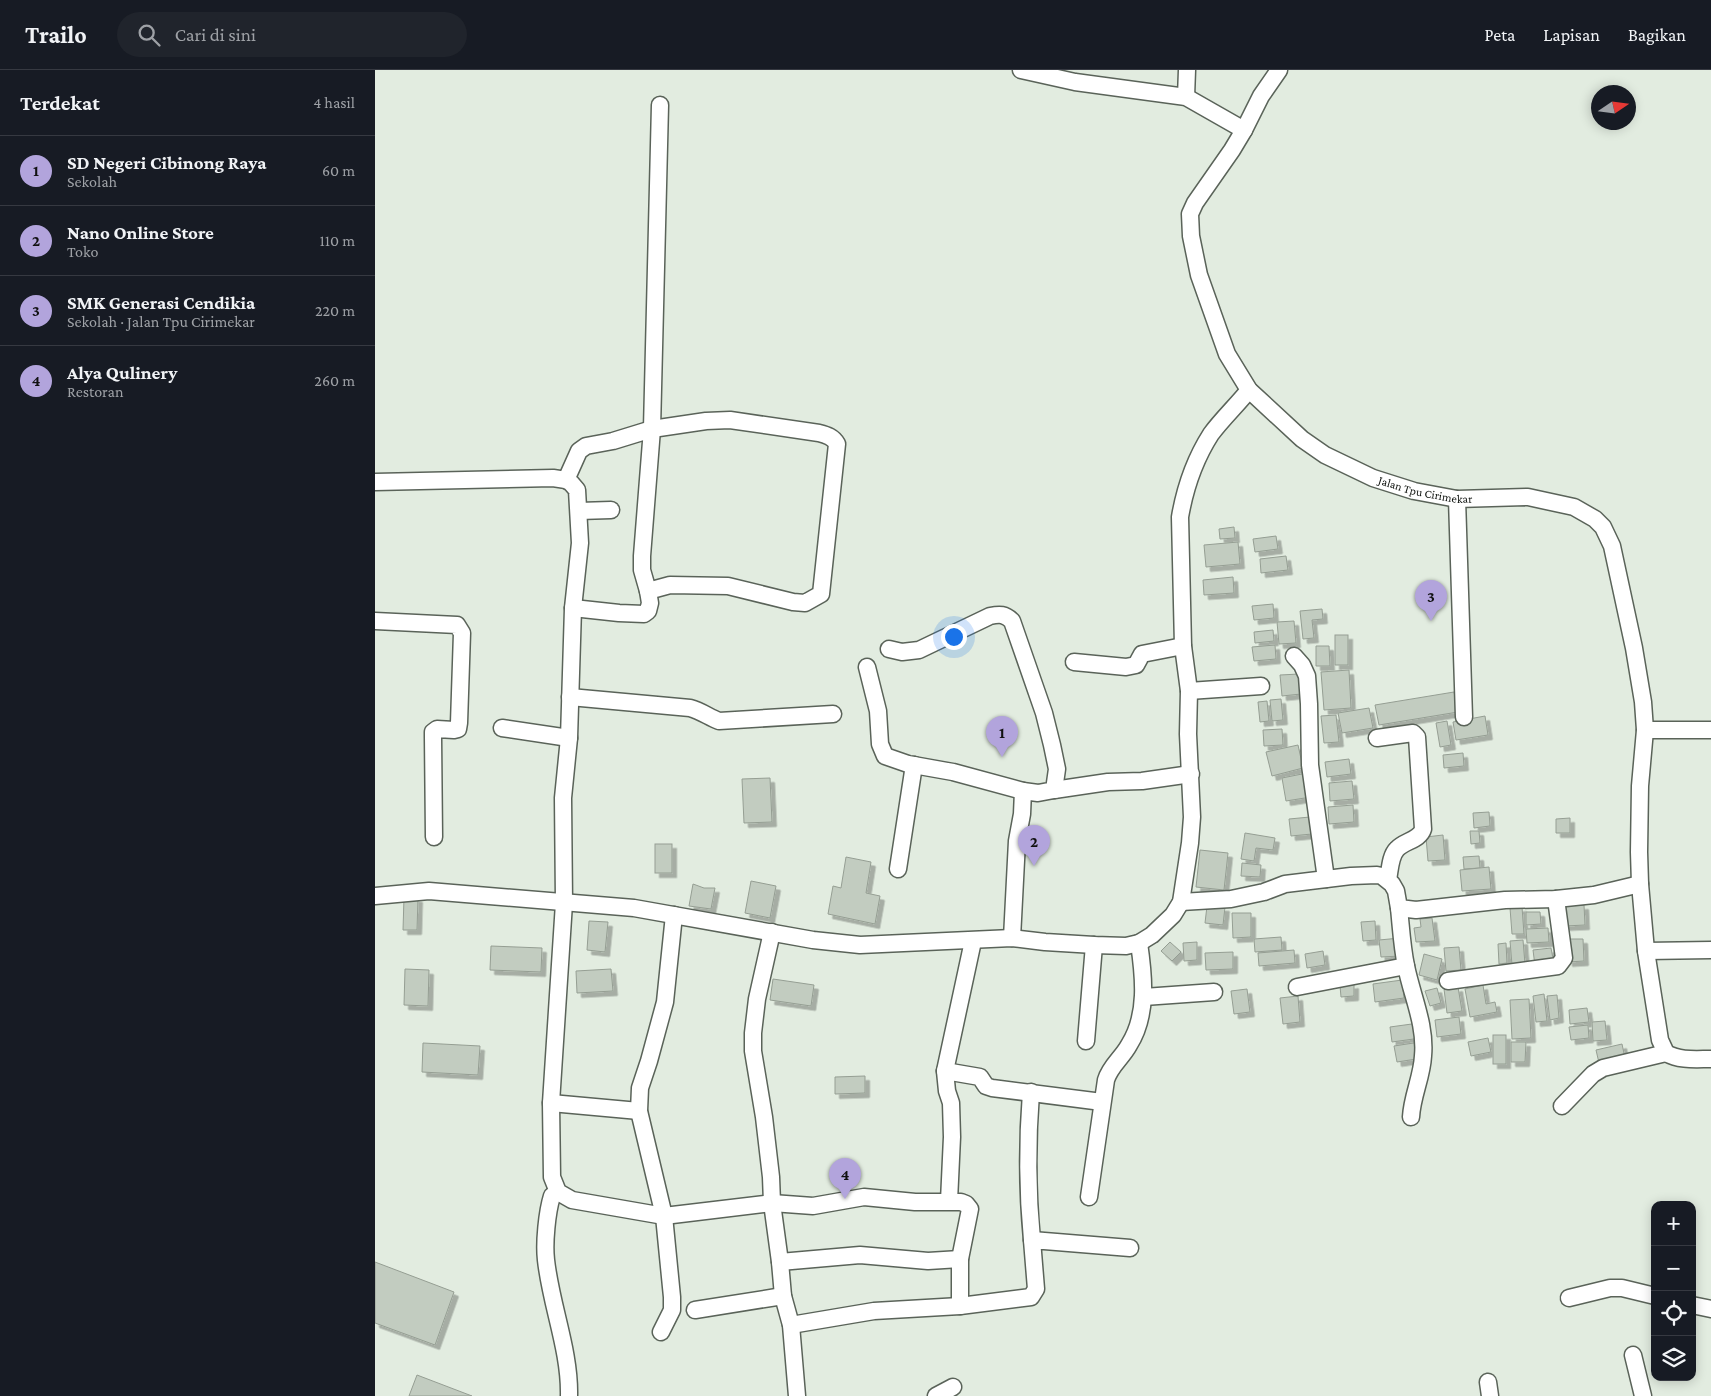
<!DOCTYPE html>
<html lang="id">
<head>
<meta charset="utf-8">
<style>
	body { margin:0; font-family:"Crimson Pro",serif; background:#20242c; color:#f1f3f6 }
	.controls { position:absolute; right:15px; bottom:15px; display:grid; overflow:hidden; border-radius:10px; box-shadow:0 2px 12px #0003 }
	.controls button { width:45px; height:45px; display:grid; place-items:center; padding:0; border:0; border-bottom:1px solid #363941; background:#171b24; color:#f1f3f6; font:25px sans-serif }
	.compass { position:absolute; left:1216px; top:15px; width:45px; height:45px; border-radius:50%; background:#171b24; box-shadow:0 2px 12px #0003; rotate:77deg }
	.you { position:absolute; left:578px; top:566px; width:18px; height:18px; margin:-12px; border:4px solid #fff; border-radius:50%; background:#1a73e8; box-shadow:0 0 0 8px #1a73e833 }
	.badge { display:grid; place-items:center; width:32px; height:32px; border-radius:50%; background:#b2a4dc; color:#111; font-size:16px; font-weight:700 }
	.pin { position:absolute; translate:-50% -41px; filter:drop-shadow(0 1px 2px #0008) }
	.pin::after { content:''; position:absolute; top:26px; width:18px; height:15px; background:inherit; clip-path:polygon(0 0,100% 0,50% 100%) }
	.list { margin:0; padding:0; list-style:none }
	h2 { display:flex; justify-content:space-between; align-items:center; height:65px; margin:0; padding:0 20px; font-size:21px }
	h2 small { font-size:16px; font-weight:400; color:#9ea1a6 }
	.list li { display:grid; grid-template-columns:32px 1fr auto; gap:15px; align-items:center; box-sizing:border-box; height:70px; padding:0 20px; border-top:1px solid #363941 }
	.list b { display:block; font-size:19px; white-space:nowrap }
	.list p { margin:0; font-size:16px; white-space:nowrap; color:#9ea1a6 }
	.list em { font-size:16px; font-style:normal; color:#9ea1a6 }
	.icon { flex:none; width:28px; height:28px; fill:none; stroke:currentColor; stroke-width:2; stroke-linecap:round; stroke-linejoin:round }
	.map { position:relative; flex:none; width:1336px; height:1326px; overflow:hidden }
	header { display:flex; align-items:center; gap:30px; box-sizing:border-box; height:70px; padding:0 25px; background:#171b24; border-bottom:1px solid #363941 }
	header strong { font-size:24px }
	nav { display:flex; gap:28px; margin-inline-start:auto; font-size:18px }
	.search { width:350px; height:45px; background:#20242c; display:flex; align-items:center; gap:12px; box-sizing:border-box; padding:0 18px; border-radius:28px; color:#9ea1a6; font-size:19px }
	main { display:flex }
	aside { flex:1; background:#171b24 }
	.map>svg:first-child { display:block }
</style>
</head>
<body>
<header>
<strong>Trailo</strong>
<div class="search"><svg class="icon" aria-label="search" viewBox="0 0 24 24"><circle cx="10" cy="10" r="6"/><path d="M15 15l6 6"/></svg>Cari di sini</div>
<nav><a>Peta</a><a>Lapisan</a><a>Bagikan</a></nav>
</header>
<main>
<aside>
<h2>Terdekat<small>4 hasil</small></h2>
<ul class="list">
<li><span class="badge">1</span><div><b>SD Negeri Cibinong Raya</b><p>Sekolah</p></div><em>60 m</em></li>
<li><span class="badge">2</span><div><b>Nano Online Store</b><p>Toko</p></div><em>110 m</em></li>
<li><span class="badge">3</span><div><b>SMK Generasi Cendikia</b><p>Sekolah · Jalan Tpu Cirimekar</p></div><em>220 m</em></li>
<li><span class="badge">4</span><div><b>Alya Qulinery</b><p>Restoran</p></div><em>260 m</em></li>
</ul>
</aside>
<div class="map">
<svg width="1336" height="1326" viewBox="0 0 1336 1326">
	<defs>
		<filter id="shadow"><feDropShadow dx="4.5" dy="4.5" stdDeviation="0" flood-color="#0004"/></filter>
	</defs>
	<rect width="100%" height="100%" fill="#e2ece0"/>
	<g fill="#c2ccc0" stroke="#959e93" filter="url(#shadow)">
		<polygon points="859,457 860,468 845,469 844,459"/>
		<polygon points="901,466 903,479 880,482 878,469"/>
		<polygon points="863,472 865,494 831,497 829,475"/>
		<polygon points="911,486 913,500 886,503 885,489"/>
		<polygon points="858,507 859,523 829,525 828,510"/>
		<polygon points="898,534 899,548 879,550 877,536"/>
		<polygon points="947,539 948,549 937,550 939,568 928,569 925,541"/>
		<polygon points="919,551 921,573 904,574 902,552"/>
		<polygon points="898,560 899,571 880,573 879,562"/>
		<rect x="960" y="565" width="13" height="30"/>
		<polygon points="900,575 901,589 879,591 877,577"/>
		<polygon points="941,576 954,576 955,596 941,596"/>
		<polygon points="974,600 976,638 949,640 946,602"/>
		<polygon points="924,604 926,624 907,626 905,605"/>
		<polygon points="1079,622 1083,642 1004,655 1000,635"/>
		<polygon points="906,629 908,650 897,651 895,630"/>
		<polygon points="892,631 894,651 885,652 883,632"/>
		<polygon points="994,638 998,658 967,663 963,643"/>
		<polygon points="961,645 964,672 949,673 946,646"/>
		<polygon points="1110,646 1113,665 1081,670 1078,652"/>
		<polygon points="1072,651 1076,675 1065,677 1061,653"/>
		<polygon points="907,659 908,675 889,676 888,660"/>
		<polygon points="923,675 928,698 897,706 891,682"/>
		<polygon points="1088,683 1089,696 1069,698 1068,685"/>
		<polygon points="974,689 976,704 952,707 950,692"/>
		<polygon points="932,703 936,727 911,731 907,708"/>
		<polygon points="395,708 397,752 369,753 367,709"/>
		<polygon points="977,711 979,729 955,731 954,713"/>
		<polygon points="978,735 979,752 954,754 953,737"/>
		<polygon points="1114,742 1115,756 1099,758 1098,743"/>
		<polygon points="935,747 937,764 916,766 914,749"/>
		<polygon points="1195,748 1195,763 1181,763 1181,749"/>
		<polygon points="1095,761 1104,761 1105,773 1096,774"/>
		<polygon points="870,763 900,768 898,780 881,778 879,791 866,789"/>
		<polygon points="1068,765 1070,790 1053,791 1051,767"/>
		<rect x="280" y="774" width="17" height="29"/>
		<polygon points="825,780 853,783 849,820 821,817"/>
		<polygon points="1104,786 1105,798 1089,799 1088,787"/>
		<polygon points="471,787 496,792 491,823 505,826 500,854 453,844 458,816 466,818"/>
		<polygon points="867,793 886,795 885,807 866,806"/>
		<polygon points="1114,797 1116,819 1087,821 1085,800"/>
		<polygon points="376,811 401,816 395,848 370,843"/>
		<polygon points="318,814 329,818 340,818 336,839 314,836"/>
		<polygon points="29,827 43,828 42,860 28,860"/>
		<polygon points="1209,835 1210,855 1190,856 1188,836"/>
		<polygon points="832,836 850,837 848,855 830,853"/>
		<polygon points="1147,837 1149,864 1137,864 1135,838"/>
		<polygon points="1151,842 1165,842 1166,854 1151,855"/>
		<polygon points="857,843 876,843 876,867 858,868"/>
		<polygon points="1057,848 1060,871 1041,872 1039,858 1046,857 1045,849"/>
		<polygon points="214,851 233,852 230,882 212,880"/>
		<polygon points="1000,851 1001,870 988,871 986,852"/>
		<polygon points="1173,858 1174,872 1152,873 1151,859"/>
		<polygon points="906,867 907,880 880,882 879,869"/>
		<polygon points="1025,868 1026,886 1006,887 1004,870"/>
		<polygon points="1192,869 1208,869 1209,891 1193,892"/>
		<polygon points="1148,870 1150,894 1137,895 1135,871"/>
		<polygon points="795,872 806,882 797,891 786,881"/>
		<polygon points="822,872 822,890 809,891 808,873"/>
		<polygon points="1131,873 1132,893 1124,894 1123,874"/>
		<polygon points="116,876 167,878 166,902 115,900"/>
		<polygon points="1084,877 1086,900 1071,901 1069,878"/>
		<polygon points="1176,878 1179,894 1160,896 1158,880"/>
		<polygon points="919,880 920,893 884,896 883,883"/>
		<polygon points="948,881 950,895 932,898 930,884"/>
		<polygon points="858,882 858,899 831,900 830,883"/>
		<polygon points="1049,884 1067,889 1062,910 1044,905"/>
		<polygon points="30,899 54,900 53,936 29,935"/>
		<polygon points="236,899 238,921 202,923 201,901"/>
		<polygon points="398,909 439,915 436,936 395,930"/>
		<polygon points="1027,910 1029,928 1000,932 998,914"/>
		<polygon points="979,914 979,926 966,927 965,916"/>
		<polygon points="1108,915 1111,934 1120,932 1122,942 1095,947 1090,919"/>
		<polygon points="1083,917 1087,941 1072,943 1069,919"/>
		<polygon points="1062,918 1066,933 1055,936 1050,921"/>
		<polygon points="872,919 875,942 859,944 856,921"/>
		<polygon points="1169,924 1172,951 1161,952 1158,926"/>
		<polygon points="1182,925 1184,948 1175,950 1172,926"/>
		<polygon points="923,926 925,952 908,954 905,928"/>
		<polygon points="1154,929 1156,968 1137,969 1135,930"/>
		<polygon points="1212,938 1214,952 1195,954 1194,940"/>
		<polygon points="1084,947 1086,964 1062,967 1060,950"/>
		<polygon points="1230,951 1232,970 1218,971 1217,952"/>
		<polygon points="1044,953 1046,968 1017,972 1015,957"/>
		<polygon points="1213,955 1214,968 1196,970 1194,957"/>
		<rect x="1118" y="965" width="13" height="29"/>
		<polygon points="1113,968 1116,982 1096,986 1093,972"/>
		<polygon points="1045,972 1048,988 1022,992 1019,976"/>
		<polygon points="1136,972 1151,972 1150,992 1136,992"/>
		<polygon points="48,973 105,976 103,1005 47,1002"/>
		<polygon points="1247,974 1250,988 1224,993 1221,980"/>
		<polygon points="490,1006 490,1023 460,1024 460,1007"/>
		<polygon points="0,1192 79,1222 60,1275 0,1253"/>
		<polygon points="42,1305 97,1326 34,1326"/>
	</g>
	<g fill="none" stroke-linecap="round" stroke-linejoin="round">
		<g stroke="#5a6359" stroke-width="19">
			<g id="minor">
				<polyline points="646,0 700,12 811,27 869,60"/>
				<path id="s1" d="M904,0L886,26L869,60L857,80L820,133L815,144L816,166L824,205L852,284L874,320L927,369L950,385L998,408L1039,421L1082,429L1153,427L1199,437L1220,449L1228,457L1237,476L1259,578L1268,632L1270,660L1265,716L1264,782L1265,814L1271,881L1285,970L1291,983C1305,991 1321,989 1336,989"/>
				<polyline points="811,27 812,0"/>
				<path d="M191,410L204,381L211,376L238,371L277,359L331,351L355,350L444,363C452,365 458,367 462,374L446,524L430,533L418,532L353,516L295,515L273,521L275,533L273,541L269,544L244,543L198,538"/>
				<polyline points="0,412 178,408 191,410 196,413 202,420 205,473 198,538 194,668 188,728 189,833 176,1033 177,1107 183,1122 197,1130 289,1146 397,1133 438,1136 489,1127 540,1132 586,1132 591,1134 595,1139 585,1189 585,1236"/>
				<polyline points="1082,429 1089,647"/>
				<polyline points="204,441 236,440"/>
				<polyline points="273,521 267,500 267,486 277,359 285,35"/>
				<polyline points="0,551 82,555 87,563 84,653 83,659 79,660 62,659 58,662 58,667 59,767"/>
				<path d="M514,579L527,582L544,580L615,546C625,544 630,544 637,551L669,643L677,675L682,699L679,720L663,723L648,721L647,744L642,771L637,868"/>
				<polyline points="919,586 927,595 932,606 934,634 935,695 951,809"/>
				<polyline points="699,592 751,597 761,595 767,584 808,576"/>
				<polyline points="492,597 503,641 505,674 510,686 533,694 578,702 648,721"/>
				<polyline points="814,621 886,616"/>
				<path d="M195,627L315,638C326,641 334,647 344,651L458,644"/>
				<polyline points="127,658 194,668"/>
				<polyline points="1270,660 1336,660"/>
				<path d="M1002,668L1038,663L1042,667L1048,759C1045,770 1029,771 1022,779C1015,786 1015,800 1013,810"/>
				<polyline points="679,720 733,712 767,711 816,704"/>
				<polyline points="523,799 539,695"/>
				<path d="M0,826L54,821L259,838L438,870L485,875L637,868L670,872L719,875L751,876L764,873L777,865L798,845L806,832L815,773L817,747L813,664L814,621L808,576L805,447C810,418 820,389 836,364C847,349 862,335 874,320"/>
				<polyline points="806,832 856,829 889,822 910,814 976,806 1002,805 1007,806 1017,814 1021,821 1024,838 1041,840 1130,830 1181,829 1219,825 1265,814"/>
				<path d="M1024,838C1026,857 1027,877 1031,896C1037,926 1051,955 1048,986C1047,1007 1037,1026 1036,1047"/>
				<polyline points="397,862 382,929 378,963 378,981 389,1047 396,1107 397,1133 405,1192 408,1226 416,1255 422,1326"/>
				<polyline points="1271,881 1336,880"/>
				<polyline points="1073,911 1183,896 1189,888 1181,829"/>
				<polyline points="922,917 1031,896"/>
				<polyline points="769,927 839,922"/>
				<polyline points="711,971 719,875"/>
				<polyline points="570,1001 605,1007 611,1016 617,1018 727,1032"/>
				<path d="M656,1022C652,1073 652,1119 657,1170"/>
				<polyline points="176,1033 264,1041"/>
				<polyline points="1187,1036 1218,1004 1228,998 1291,983"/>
				<path d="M183,1122L177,1126C172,1142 169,1173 171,1190C176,1236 195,1280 194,1326"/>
				<path d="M714,1127L731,1010C735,996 747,988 754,975C773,945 769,907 764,873"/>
				<polyline points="574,1131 577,1067 576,1033 572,1021 570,1001 598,871"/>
				<polyline points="405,1192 485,1185 553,1191 585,1189"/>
				<polyline points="1194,1228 1235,1218 1247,1218 1280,1226"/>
				<polyline points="1317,1235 1336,1239"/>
				<polyline points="320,1240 408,1226"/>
				<polyline points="416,1255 499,1241 585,1236 656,1227 661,1219 657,1170 755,1178"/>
				<polyline points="286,1262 297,1240 297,1227 289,1146 264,1041 265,1018 274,991 290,932 299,845"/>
				<polyline points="1258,1285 1268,1326"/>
				<polyline points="1113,1312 1115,1326"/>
				<polyline points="561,1326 578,1317"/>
			</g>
		</g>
		<use href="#minor" stroke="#fff" stroke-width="16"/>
	</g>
	<g text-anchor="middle" stroke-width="4.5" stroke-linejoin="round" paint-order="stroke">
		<g font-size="12" fill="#0d110d" stroke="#eff9ed">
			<text dy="4" stroke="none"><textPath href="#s1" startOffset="565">Jalan Tpu Cirimekar</textPath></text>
		</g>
	</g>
</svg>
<div class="controls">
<button>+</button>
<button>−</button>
<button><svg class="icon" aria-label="locate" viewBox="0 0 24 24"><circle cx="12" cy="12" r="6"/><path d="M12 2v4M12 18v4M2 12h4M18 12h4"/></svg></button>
<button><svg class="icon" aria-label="layers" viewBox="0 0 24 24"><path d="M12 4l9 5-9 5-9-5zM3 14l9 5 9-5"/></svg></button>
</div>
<svg class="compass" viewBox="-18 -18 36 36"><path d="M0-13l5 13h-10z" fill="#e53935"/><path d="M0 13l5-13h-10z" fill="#9ea1a6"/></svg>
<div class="you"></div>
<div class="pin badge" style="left:627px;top:687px">1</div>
<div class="pin badge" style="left:659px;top:796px">2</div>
<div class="pin badge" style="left:1056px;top:551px">3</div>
<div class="pin badge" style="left:470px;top:1129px">4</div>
</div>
</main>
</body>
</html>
